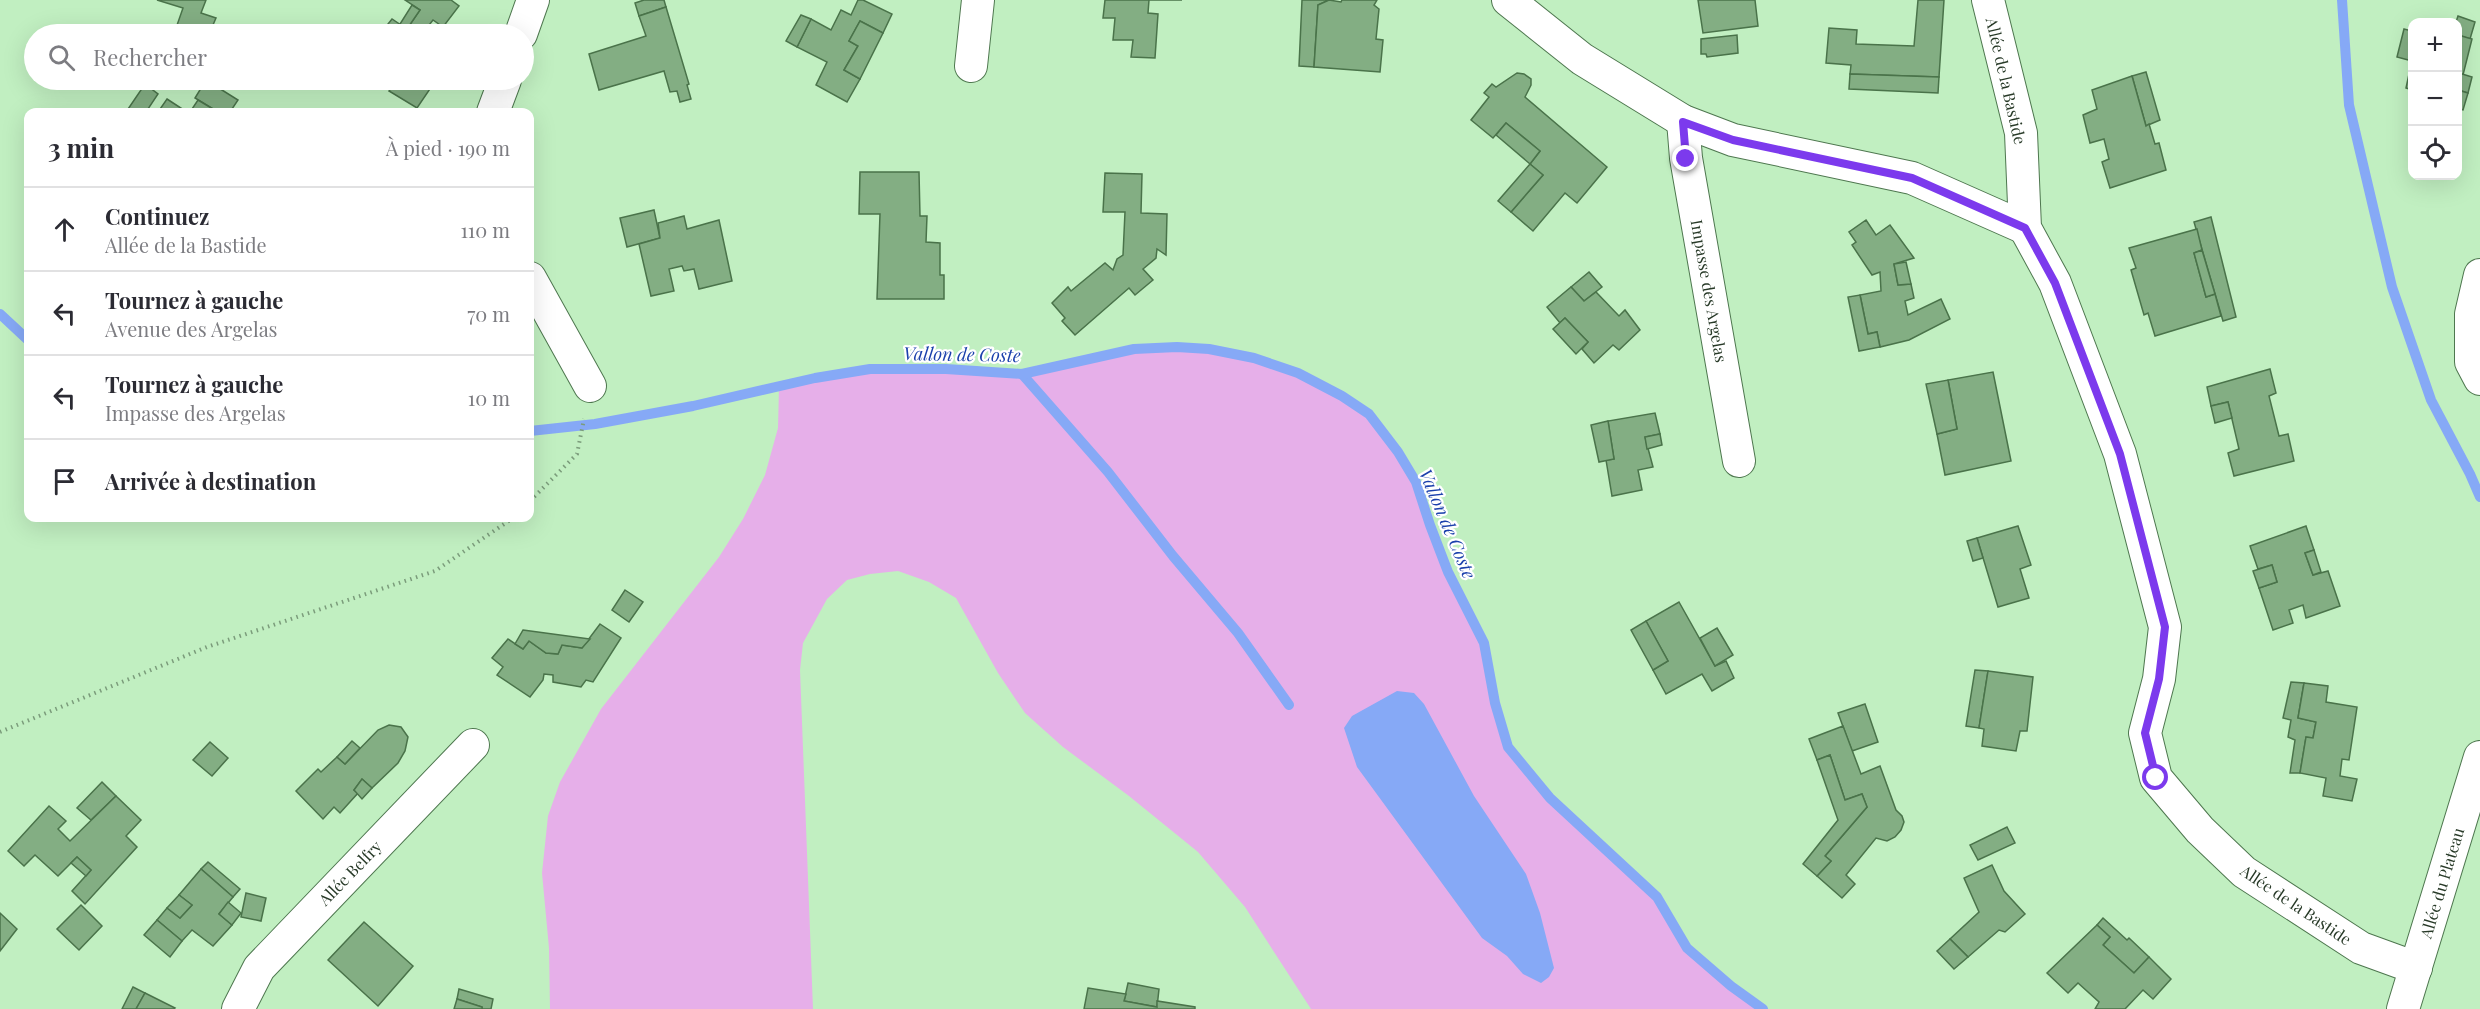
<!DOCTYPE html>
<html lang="fr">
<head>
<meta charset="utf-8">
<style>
	body { margin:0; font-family:"Playfair Display",serif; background:#f7f7f7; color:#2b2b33 }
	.controls { position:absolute; right:18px; top:18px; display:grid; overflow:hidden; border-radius:12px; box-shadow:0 6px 24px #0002 }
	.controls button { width:54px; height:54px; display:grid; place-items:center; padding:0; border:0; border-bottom:2px solid #e1e1e2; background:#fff; color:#2b2b33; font:30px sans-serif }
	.stop { position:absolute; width:18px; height:18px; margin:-14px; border:4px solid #7c3aed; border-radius:50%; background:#fff }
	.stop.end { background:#7c3aed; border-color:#fff; box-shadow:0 2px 6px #0008 }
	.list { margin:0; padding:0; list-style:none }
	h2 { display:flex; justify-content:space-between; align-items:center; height:78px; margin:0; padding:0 24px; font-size:26px }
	h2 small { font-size:20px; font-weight:400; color:#7c7c81 }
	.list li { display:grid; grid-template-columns:39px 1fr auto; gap:18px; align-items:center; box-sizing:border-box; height:84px; padding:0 24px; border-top:2px solid #e1e1e2 }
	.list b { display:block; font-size:22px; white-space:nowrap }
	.list p { margin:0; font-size:20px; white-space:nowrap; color:#7c7c81 }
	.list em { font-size:20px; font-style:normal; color:#7c7c81 }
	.icon { flex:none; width:33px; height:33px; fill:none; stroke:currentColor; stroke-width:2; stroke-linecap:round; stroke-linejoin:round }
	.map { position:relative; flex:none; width:2480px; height:1009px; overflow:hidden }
	.search { position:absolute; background:#fff; box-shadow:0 6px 24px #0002; left:24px; top:24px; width:510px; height:66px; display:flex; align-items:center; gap:15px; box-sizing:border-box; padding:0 21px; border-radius:33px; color:#7c7c81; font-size:22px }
	.panel { position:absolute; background:#fff; box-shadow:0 6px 24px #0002; left:24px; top:108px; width:510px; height:414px; border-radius:12px }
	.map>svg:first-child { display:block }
</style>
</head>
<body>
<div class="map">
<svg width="2480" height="1009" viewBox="0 0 2480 1009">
	<rect width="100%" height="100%" fill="#c1efc1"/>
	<polygon fill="#e6afe9" points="1177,347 1209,349 1254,358 1298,373 1342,396 1369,414 1398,452 1416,482 1430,525 1448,572 1484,643 1495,703 1508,747 1550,798 1657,897 1687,948 1731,986 1763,1009 1311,1009 1245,907 1198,852 1129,796 1063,747 1025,713 998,673 956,598 929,582 898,571 870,574 847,580 827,599 803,643 800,670 813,1009 550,1009 549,948 542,873 548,816 560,782 601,709 719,557 743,519 765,475 778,428 779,388 815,378 870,369 946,369 1022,374 1134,349"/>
	<polygon fill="#86a9f6" points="1397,691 1414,693 1424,704 1474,796 1526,874 1540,913 1554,968 1549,977 1541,983 1523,974 1507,956 1482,938 1357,767 1344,728 1352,716"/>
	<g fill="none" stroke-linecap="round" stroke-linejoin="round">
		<g stroke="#86a9f6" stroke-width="10">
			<polyline points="2342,0 2349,105 2392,287 2431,400 2470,474 2480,497"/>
			<polyline points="0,314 28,340"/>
			<polyline points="1022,374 1108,472 1173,556 1238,633 1289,705"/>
			<polyline points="530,431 595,424 693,406 815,378 870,369 946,369 1022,374 1134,349 1177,347 1209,349 1254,358 1298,373 1342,396 1369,414 1398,452 1416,482 1430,525 1448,572 1484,643 1495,703 1508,747 1550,798 1657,897 1687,948 1731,986 1763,1009"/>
		</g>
	</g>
	<g fill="#83ae83" stroke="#4a734a" stroke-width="1.5">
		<polygon points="157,0 206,0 201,13 216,18 209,34 186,34 175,31 183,8"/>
		<polygon points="405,0 451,0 459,6 443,27 433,20 422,34 380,34 392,19 407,29 420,10"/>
		<polygon points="644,0 664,0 666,7 639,16 635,3"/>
		<polygon points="858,0 863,0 892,14 883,33 860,21 849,41 858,46 844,70 860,79 847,102 816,85 827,62 797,47 811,19 831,30 841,10 851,15"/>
		<polygon points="1105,0 1182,0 1149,0 1148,13 1158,14 1155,58 1131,57 1133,40 1113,40 1115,18 1103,18"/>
		<polygon points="1302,0 1329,0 1318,5 1314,67 1299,66"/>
		<polygon points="1329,0 1341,2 1342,0 1377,0 1374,5 1379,9 1376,39 1383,40 1380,72 1314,67 1318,5"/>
		<polygon points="1698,0 1755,0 1758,26 1703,33"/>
		<polygon points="1918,0 1944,0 1939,77 1850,74 1851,65 1826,63 1829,28 1857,30 1856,44 1914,46"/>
		<polygon points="412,5 420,10 407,29 400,24"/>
		<polygon points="666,7 689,84 687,85 691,99 680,102 677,91 670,92 664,71 599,90 589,54 646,36 639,16"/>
		<polygon points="801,15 811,19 797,47 786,41"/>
		<polygon points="2458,16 2475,22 2470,39 2458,35 2458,22 2456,22"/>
		<polygon points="860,21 883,33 860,79 844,70 858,46 849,41"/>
		<polygon points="2404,29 2412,31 2412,61 2397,57"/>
		<polygon points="1737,35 1738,53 1707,57 1706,54 1701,54 1701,39"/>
		<polygon points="2458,35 2472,39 2463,75 2459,73 2458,78"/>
		<polygon points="2412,60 2412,90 2406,88"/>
		<polygon points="2146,72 2160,120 2146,126 2132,76"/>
		<polygon points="1517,73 1524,74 1531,79 1531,85 1525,97 1607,167 1577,203 1565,193 1533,231 1511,212 1543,175 1530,164 1540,151 1506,123 1493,138 1471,120 1489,97 1484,93 1492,84 1496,87"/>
		<polygon points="2459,73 2472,77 2468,93 2458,90"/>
		<polygon points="1850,74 1939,77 1938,93 1849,89"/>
		<polygon points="2132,76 2146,126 2149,124 2155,144 2159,143 2166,170 2110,188 2102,162 2109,159 2104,139 2090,143 2083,115 2097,109 2092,90"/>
		<polygon points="206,80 238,100 230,112 218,112 195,98"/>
		<polygon points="397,80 430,80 434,83 417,108 389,91"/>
		<polygon points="145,84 158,94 146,112 126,112"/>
		<polygon points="2458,90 2468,93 2463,110 2458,109"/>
		<polygon points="167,99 187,112 158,112"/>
		<polygon points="198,100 218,112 190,112"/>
		<polygon points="1506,123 1540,151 1530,164 1496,135"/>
		<polygon points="1530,164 1543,175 1511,212 1498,201"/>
		<polygon points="860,172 919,172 920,216 927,216 926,242 940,243 940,275 944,275 944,299 877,299 880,214 859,214"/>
		<polygon points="1105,173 1142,174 1141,213 1167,214 1166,255 1157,249 1156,258 1143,269 1153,280 1135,295 1129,288 1075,335 1062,321 1065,318 1052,303 1068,287 1071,291 1105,263 1113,270 1117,259 1123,255 1125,212 1103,212"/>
		<polygon points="654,210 660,238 627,247 620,218"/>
		<polygon points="684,216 687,229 719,220 732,281 699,289 694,269 684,271 682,266 669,269 674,291 651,296 639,244 660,238 658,223"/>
		<polygon points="2211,217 2236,317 2223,321 2194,222"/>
		<polygon points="1866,220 1876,235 1890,225 1914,258 1894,264 1898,285 1911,284 1914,298 1905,301 1908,315 1941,299 1950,319 1909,340 1880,347 1877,332 1868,334 1860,295 1881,291 1880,272 1872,275 1852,245 1856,242 1849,232"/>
		<polygon points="2197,229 2202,250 2194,253 2206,297 2215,294 2221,316 2155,336 2148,313 2144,315 2131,270 2136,268 2129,248"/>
		<polygon points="2202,250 2215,294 2206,297 2194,253"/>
		<polygon points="1906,262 1911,284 1898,285 1894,264"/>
		<polygon points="1589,272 1602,287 1584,301 1571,287"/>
		<polygon points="1571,287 1584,301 1596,292 1619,316 1625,310 1640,330 1619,350 1613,345 1594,363 1582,349 1588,342 1565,318 1560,323 1547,307"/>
		<polygon points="1860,295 1868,334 1877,332 1880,347 1859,351 1848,297"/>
		<polygon points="1565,318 1588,342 1576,354 1553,329"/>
		<polygon points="2270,369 2276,393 2269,396 2279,436 2288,434 2294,461 2234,476 2228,453 2239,449 2228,402 2211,406 2207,387"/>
		<polygon points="1993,372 2011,461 1945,475 1937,434 1957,429 1948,380"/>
		<polygon points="1948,380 1957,429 1937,434 1926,384"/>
		<polygon points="2228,402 2232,418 2215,423 2211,406"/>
		<polygon points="1655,413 1660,434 1645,437 1653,467 1638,470 1642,490 1612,496 1606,460 1614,459 1608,421"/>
		<polygon points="1608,421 1614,459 1599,462 1591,425"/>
		<polygon points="1660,434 1662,445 1647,449 1645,437"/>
		<polygon points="2018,526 2031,565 2020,569 2029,598 1998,607 1977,538"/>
		<polygon points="2306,526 2314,550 2305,553 2313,575 2328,571 2340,606 2306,618 2303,605 2289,610 2293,623 2273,630 2259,588 2277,582 2272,565 2258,569 2250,546"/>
		<polygon points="1977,538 1983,558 1973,561 1967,541"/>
		<polygon points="2314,550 2321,572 2313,575 2305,553"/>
		<polygon points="2272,565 2277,582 2259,588 2253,571"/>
		<polygon points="625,590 643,602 629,622 612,610"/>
		<polygon points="1679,602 1715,666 1726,661 1734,678 1712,691 1702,674 1666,694 1653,670 1668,661 1646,621"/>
		<polygon points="1646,621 1668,661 1653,670 1631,630"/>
		<polygon points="600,624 621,638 593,682 586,680 581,687 553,682 553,675 544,674 543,680 530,697 497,675 503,667 492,658 508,639 523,649 529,641 546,653 558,654 562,645 582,648"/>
		<polygon points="1717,628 1733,655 1715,666 1700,638"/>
		<polygon points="523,630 590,639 582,648 562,645 558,654 546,653 529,641 523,649 515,644"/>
		<polygon points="1975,670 1988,671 1979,728 1966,726"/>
		<polygon points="1988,671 2033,677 2027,731 2020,731 2016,751 1982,746 1984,729 1979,728"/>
		<polygon points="2291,682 2304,683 2298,718 2316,722 2313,738 2306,737 2300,773 2290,773 2295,740 2288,737 2291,720 2283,718"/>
		<polygon points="2304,683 2328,686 2326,702 2357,707 2349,760 2342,759 2340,776 2357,779 2352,801 2323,796 2326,778 2300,773 2306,737 2313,738 2316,722 2298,718"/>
		<polygon points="1865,704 1878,742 1852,751 1838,713"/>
		<polygon points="389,725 401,727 408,737 405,751 398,763 372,788 362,779 354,790 358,793 340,813 334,807 323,819 296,791 318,769 321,772 337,757 345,764 378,730"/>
		<polygon points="1843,726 1861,774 1880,766 1896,810 1902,816 1904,822 1901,830 1895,837 1887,841 1876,838 1846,875 1855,884 1842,898 1817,876 1831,861 1825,856 1867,807 1862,794 1845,800 1830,755 1817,760 1809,739"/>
		<polygon points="352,741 360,748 345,764 337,757"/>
		<polygon points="210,742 228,758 212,776 193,760"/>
		<polygon points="1830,755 1845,800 1862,794 1867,807 1825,856 1831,861 1817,876 1803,864 1838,820 1817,760"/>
		<polygon points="362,779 372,788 362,799 354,790"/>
		<polygon points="102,782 116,796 91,820 77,808"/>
		<polygon points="116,796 141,820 126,836 137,847 85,904 72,891 91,870 77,857 58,876 35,855 24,866 8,851 49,806 66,821 58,829 70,841"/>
		<polygon points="2007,827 2015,843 1978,860 1970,845"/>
		<polygon points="77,857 91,870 86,876 71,863"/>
		<polygon points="208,862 240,889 233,897 201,869"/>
		<polygon points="1992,865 2004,891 2025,914 2005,932 1999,930 1968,957 1950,939 1979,912 1964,878"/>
		<polygon points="201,869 233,897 219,914 232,925 213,946 192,930 182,941 157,920 167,908 180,918 192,905 179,895"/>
		<polygon points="246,893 266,898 261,921 241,917"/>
		<polygon points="179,895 192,905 180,918 167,908"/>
		<polygon points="228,902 241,913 232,925 219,914"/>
		<polygon points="81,905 102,926 79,950 57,929"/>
		<polygon points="0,913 17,929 0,951"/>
		<polygon points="2103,918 2127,940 2129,938 2149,957 2134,973 2103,945 2110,937 2097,925"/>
		<polygon points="157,920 182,941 170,957 144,935"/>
		<polygon points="364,922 413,966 378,1006 328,960"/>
		<polygon points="2097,925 2110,937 2103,945 2134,973 2149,957 2171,979 2153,999 2143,990 2125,1009 2095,1009 2099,1002 2078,983 2068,993 2047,973"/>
		<polygon points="1950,939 1968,957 1954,969 1937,951"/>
		<polygon points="1128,983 1159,989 1157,1007 1124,1001"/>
		<polygon points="133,987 145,993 136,1009 122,1009"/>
		<polygon points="1088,988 1126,994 1124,1001 1157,1007 1157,1001 1195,1007 1195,1009 1084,1009"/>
		<polygon points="459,989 493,999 491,1009 482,1009 482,1007 457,999"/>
		<polygon points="145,993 175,1008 174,1009 136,1009"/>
		<polygon points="457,999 482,1007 482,1009 454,1009"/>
	</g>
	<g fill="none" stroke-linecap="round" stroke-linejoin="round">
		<g stroke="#4e774f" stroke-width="34">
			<g id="street">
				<polyline points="1508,0 1582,59 1683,121 1733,140 1912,178 2025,228"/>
				<polyline points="1988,0 2021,133 2025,228 2055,283 2120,454 2165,627 2159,679 2145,733 2156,778 2200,830 2244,872 2361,948 2416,968"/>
				<polyline points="521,34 533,0"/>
				<polyline points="971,66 978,0"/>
				<polyline points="493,112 505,80"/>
				<polyline points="1683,121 1686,158 1739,461"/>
				<polyline points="2480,275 2471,314 2471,362 2480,379"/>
				<polyline points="530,278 590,386"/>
				<polyline points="238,1009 259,968 473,745"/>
				<polyline points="2403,1009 2480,757"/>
			</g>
		</g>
		<g stroke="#7b9c7b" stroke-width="4" stroke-dasharray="1.5 4.5" stroke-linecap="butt">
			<polyline points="530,501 577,454 584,419"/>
			<polyline points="0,732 207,647 435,571 513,518"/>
		</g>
		<use href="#street" stroke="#fff" stroke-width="32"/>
	</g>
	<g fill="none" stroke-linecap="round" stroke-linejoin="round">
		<polyline stroke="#7c3aed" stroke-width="8" points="1686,159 1683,122 1733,140 1912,178 2025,228 2055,283 2120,454 2165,627 2159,679 2145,733 2156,778"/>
	</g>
	<g text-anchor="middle" stroke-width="4.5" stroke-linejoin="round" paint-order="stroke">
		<g font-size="16" fill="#283a28" stroke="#fff">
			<text transform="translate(2006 81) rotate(77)" y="6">Allée de la Bastide</text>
			<text transform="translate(1709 291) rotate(80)" y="6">Impasse des Argelas</text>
			<text transform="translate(350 873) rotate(-46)" y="6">Allée Belfry</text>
			<text transform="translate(2442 883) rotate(-73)" y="6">Allée du Plateau</text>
			<text transform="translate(2296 905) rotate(34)" y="6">Allée de la Bastide</text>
		</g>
		<g font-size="18" font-style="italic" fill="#1b40ac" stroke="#fff">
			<text transform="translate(962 355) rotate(1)" y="6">Vallon de Coste</text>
			<text transform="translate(1447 524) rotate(67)" y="6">Vallon de Coste</text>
		</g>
	</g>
</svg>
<div class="controls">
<button>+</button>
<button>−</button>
<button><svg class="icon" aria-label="locate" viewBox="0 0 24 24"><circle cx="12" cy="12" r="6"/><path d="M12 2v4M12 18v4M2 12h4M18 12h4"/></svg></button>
</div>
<div class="stop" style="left:2156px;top:778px"></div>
<div class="stop end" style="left:1686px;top:159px"></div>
<div class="search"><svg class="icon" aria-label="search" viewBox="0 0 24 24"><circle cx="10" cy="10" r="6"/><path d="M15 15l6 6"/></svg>Rechercher</div>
<section class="panel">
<h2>3 min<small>À pied · 190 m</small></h2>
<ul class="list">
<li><svg class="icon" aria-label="ahead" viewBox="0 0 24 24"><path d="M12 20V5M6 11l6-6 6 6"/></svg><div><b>Continuez</b><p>Allée de la Bastide</p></div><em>110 m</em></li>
<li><svg class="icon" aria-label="left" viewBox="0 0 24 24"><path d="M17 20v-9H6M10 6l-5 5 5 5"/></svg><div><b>Tournez à gauche</b><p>Avenue des Argelas</p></div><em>70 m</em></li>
<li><svg class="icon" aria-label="left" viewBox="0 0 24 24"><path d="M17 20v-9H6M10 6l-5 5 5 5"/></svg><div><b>Tournez à gauche</b><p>Impasse des Argelas</p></div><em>10 m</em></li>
<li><svg class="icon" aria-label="arrive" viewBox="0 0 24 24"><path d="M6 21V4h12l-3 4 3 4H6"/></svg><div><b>Arrivée à destination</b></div></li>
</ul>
</section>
</div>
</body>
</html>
